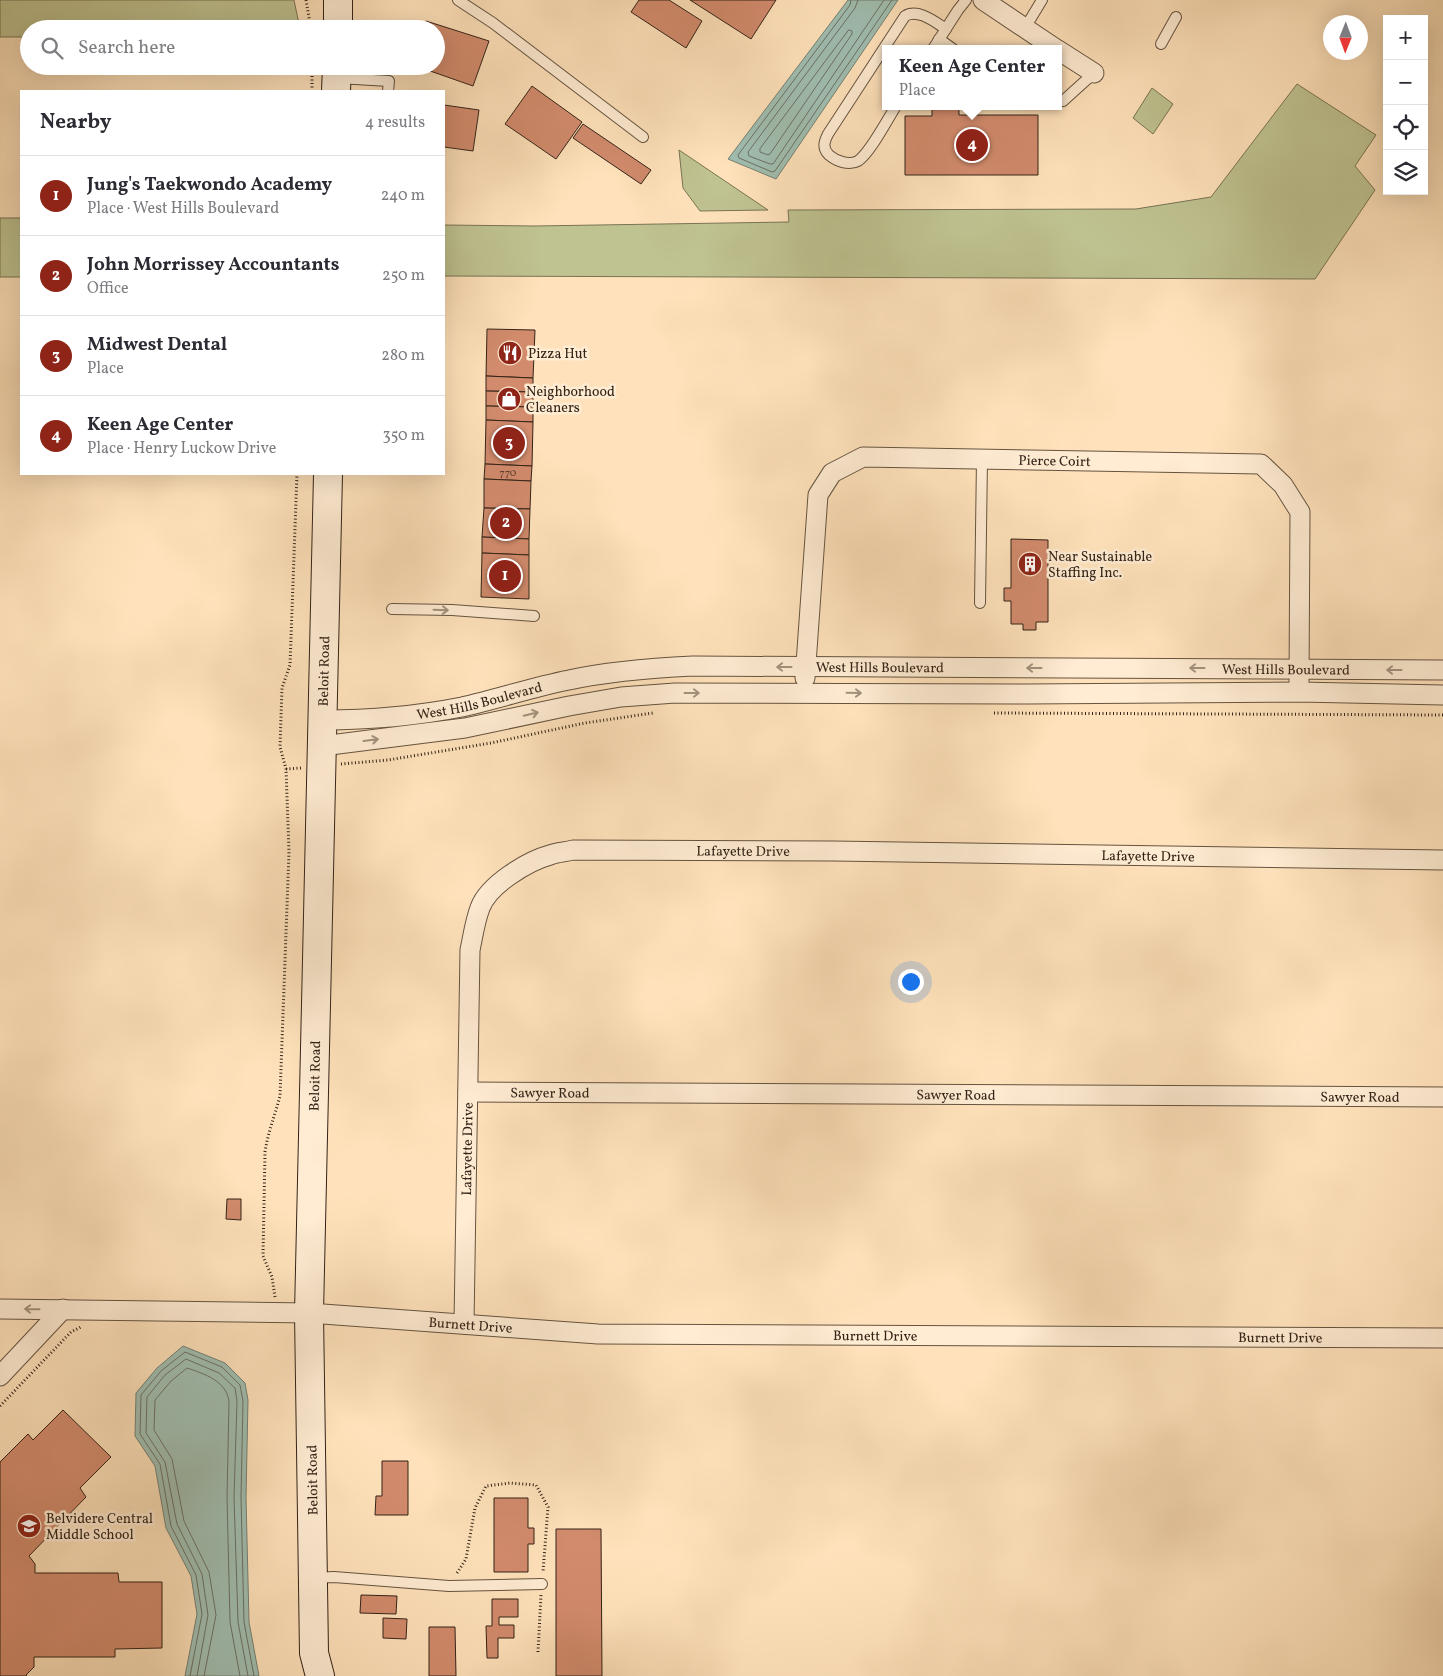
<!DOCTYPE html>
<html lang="en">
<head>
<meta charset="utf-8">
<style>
	body { margin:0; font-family:Vollkorn,serif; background:#f7f7f7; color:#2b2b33 }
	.controls { position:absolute; right:15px; top:15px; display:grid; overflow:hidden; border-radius:0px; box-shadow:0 5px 20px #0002 }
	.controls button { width:45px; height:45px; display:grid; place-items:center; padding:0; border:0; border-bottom:1px solid #e1e1e2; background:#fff; color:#2b2b33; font:25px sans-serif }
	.compass { position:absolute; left:1323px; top:15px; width:45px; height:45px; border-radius:50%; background:#fff; box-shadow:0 5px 20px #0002; rotate:181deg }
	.you { position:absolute; left:910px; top:981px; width:18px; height:18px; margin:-12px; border:4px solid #fff; border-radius:50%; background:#1a73e8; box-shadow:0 0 0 8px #1a73e833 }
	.badge { display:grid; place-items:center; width:32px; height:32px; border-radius:50%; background:#8f2418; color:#fff; font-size:16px; font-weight:700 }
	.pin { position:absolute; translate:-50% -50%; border:2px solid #fff; box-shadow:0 1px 5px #0006 }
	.popup { position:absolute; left:882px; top:45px; width:180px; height:65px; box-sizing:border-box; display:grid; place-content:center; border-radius:0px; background:#fff; filter:drop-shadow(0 1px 4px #0005); font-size:16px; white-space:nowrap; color:#7c7c81 }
	.popup b { font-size:19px; color:#2b2b33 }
	.popup::after { content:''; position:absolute; left:50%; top:100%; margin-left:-10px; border:10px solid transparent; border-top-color:#fff }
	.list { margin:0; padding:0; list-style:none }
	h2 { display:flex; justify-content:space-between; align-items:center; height:65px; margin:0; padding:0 20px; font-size:21px }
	h2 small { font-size:16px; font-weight:400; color:#7c7c81 }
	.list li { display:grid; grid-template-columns:32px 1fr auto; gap:15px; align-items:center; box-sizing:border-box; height:80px; padding:0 20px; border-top:1px solid #e1e1e2 }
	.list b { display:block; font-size:19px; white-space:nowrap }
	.list p { margin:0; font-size:16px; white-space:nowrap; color:#7c7c81 }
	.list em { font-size:16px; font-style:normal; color:#7c7c81 }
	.icon { flex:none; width:28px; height:28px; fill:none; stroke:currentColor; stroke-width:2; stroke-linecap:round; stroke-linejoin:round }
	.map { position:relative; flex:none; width:1443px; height:1676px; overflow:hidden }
	.search { position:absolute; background:#fff; box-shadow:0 5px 20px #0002; left:20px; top:20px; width:425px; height:55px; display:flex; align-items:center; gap:12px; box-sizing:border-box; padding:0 18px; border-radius:28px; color:#7c7c81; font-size:19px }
	.panel { position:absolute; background:#fff; box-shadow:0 5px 20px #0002; left:20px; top:90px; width:425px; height:385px; border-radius:0px }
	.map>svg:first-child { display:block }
</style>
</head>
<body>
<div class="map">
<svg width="1443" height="1676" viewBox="0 0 1443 1676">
	<rect width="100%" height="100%" fill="#ffe2bb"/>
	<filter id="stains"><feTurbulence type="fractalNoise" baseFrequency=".004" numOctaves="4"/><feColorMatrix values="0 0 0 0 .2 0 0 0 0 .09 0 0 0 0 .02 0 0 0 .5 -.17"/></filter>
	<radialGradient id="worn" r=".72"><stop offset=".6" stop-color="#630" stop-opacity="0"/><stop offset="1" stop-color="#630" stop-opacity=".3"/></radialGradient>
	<g fill="#bfc391" stroke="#797354">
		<polygon points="0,0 294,0 300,29 29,29 29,37 0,37"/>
		<polygon points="1297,84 1376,135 1355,166 1375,190 1315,279 444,276 444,225 534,226 789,222 788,210 1136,209 1211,197"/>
		<polygon points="1152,88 1173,104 1153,134 1133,118"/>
		<polygon points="679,150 768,210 700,211 683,188"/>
		<rect x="0" y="218" width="21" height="59"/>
	</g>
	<g fill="#a0beb1" stroke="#748073">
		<polygon points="848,0 898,0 776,179 728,159"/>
		<polygon points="183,1346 225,1363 245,1383 248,1400 246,1497 249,1622 259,1676 185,1676 197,1614 191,1576 166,1528 155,1466 135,1436 136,1393 157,1368"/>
	</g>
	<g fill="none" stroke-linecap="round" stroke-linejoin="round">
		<g stroke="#6a7064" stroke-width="1">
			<polyline points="851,0 850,5 738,155 739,158 772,172 775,171 892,0"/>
			<polyline points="858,0 855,8 748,152 749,156 770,164 773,164 884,0"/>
			<polygon points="849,30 852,31 852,34 770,154 768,155 760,152 760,149"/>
			<polyline points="190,1676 202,1614 196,1575 171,1526 160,1464 140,1434 141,1395 161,1371 185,1352 222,1367 240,1385 243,1401 241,1497 244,1622 254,1676"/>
			<polyline points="197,1676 208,1615 202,1574 177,1524 165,1462 146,1433 147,1397 165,1375 186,1359 219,1373 235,1388 237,1401 234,1497 238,1622 248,1676"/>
			<path d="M204,1676L216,1615L209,1572L184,1521L172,1459L154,1430L155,1400L171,1381L187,1368C205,1374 226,1381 229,1401L227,1497L230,1622L240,1676"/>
		</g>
	</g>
	<g fill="#d28b6d" stroke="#332317">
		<polygon points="639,0 669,0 702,21 686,48 631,12"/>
		<polygon points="690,0 776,0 751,39"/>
		<polygon points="426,21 489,41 473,86 416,66 436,66 436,29 424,29"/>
		<polygon points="532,86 582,122 556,159 505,124"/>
		<polygon points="444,105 479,110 473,151 444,147"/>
		<polygon points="932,106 959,106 959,115 1038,115 1038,175 905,175 905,116 932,116"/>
		<polygon points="583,124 651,170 641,184 573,138"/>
		<polygon points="487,329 535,330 533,378 486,376"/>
		<polygon points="486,376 533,378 533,392 486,391"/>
		<polygon points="486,391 533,392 533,407 486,406"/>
		<polygon points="486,406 533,407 533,422 486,420"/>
		<polygon points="486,420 533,422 532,466 485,464"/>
		<polygon points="485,464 532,466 531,481 484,479"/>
		<polygon points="484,479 531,481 530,509 484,508"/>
		<polygon points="484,508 530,509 529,539 482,537"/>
		<polygon points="482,537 529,539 529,555 482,553"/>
		<polygon points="1011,539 1048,540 1048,622 1036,622 1036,630 1023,630 1023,624 1011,624 1011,601 1004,601 1004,588 1011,588"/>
		<polygon points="482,553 529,555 529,599 481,597"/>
		<polygon points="227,1199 241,1199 241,1220 226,1219"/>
		<polygon points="63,1410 111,1457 80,1488 86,1497 29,1556 35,1564 35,1573 118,1573 119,1582 162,1582 162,1648 115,1649 115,1657 34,1657 34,1667 26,1675 27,1676 0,1676 0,1462 28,1434 33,1440"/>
		<polygon points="382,1461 408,1461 408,1515 375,1515 376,1496 382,1496"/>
		<polygon points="494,1498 528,1498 528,1528 534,1528 534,1544 528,1544 528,1572 494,1572"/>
		<polygon points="556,1529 601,1529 602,1676 556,1676"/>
		<polygon points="361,1595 397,1596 396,1614 360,1613"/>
		<polygon points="492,1599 518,1599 518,1617 499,1617 499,1625 514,1625 514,1638 498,1638 498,1658 487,1658 486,1626 492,1626"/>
		<polygon points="383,1618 407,1619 406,1639 383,1638"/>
		<polygon points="429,1627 455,1627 456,1676 429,1676"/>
	</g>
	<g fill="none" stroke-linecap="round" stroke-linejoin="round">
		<g stroke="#665340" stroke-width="12">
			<g id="service">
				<polyline points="458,0 493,23 643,137"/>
				<polyline points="1025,28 1042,0"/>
				<polyline points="939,39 953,49"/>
				<polyline points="1161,44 1176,17"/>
				<polyline points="933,49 958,10 966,0"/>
				<polyline points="338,78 389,81 388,91"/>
				<polyline points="1058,101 1063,101 1094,73"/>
				<path d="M896,106C887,120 870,153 858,161C849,166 836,161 829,155C822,148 824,142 828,134L905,16C918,8 935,22 946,29"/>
				<polyline points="980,603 982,459"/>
				<polyline points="392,609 452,610 534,616"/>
				<polyline points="313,1578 334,1577 449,1586 542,1584"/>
			</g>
		</g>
		<g stroke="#665340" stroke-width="21">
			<g id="minor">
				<polyline points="983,0 1056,49"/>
				<polyline points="1058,50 1094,73"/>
				<path id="s1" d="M805,678L818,495L832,473L863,457L1261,464L1283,485L1300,512L1299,682"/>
				<path id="s2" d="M323,720C370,720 416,716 462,707C498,699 533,687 569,680C610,671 652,668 693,666L1443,670"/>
				<polyline points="322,746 465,728 569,706 621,697 675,693 1027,694 1299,692 1443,695"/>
				<path id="s3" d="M468,1092L1443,1097"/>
				<path id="s4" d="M0,1309L309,1313L598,1334L1443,1338"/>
				<path id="s5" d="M464,1324L470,950C473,936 475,921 480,908C488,885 528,861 550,855C557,852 566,852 573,850L833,851L1443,860"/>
				<polyline points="0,1376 63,1309"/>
			</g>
		</g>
		<g stroke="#332317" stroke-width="30">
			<g id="secondary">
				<polyline points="338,29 338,0"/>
				<polyline points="336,91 337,66"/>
				<path id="s6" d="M320,1676L314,1653L309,1313L328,474"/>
			</g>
		</g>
		<g stroke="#332317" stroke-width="3" stroke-dasharray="1 2.5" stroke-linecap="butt">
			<polyline points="306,0 311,29"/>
			<polyline points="312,91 312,66"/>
			<polyline points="994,713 1443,715"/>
			<polyline points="341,764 388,760 491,743 585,723 653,713"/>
			<polyline points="286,769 302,768"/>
			<path d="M275,1297L272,1277L263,1256L265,1152C268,1132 275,1115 280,1096L289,852L286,769L280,747L282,688L290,665L297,474"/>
			<polyline points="0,1406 71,1332 81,1327"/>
			<polyline points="457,1573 466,1559 475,1508 486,1486 510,1483 536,1485 548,1507 543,1572"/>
			<polyline points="538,1652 541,1595"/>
		</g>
		<use href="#service" stroke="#ffecd3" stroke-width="10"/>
		<use href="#minor" stroke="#ffecd3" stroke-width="19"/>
		<use href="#secondary" stroke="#ffecd3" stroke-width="28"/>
	</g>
	<defs><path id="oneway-shaft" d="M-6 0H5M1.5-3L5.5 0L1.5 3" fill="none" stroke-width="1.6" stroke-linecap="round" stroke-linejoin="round" transform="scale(1.25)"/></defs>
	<g stroke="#a3927e">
		<use href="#oneway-shaft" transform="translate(441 610) rotate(2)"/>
		<use href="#oneway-shaft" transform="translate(784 667) rotate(-180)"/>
		<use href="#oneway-shaft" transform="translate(1034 668) rotate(-180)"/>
		<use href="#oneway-shaft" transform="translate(1197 668) rotate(-180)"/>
		<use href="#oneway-shaft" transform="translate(1394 670) rotate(-180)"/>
		<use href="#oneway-shaft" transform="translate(692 693)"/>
		<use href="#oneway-shaft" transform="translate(854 693) rotate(1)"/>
		<use href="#oneway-shaft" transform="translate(531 714) rotate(-13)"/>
		<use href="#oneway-shaft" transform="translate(371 740) rotate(-7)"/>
		<use href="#oneway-shaft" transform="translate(32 1309) rotate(-179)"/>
	</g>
	<defs>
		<g id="restaurant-disc" transform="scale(1.25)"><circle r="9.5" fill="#8f2418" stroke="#ffecd3"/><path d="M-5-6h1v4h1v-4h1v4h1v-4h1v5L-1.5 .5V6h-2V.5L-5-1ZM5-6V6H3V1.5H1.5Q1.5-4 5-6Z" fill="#fff"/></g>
		<g id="shop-disc" transform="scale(1.25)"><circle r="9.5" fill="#8f2418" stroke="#ffecd3"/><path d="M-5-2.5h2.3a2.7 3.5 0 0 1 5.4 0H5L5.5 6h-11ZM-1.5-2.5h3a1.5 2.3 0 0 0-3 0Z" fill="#fff"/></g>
		<g id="building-disc" transform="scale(1.25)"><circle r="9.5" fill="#8f2418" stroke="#ffecd3"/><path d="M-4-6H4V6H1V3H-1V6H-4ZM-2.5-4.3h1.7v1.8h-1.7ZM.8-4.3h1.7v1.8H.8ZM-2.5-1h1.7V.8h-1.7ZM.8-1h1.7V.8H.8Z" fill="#fff"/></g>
		<g id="school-disc" transform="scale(1.25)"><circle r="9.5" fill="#8f2418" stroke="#ffecd3"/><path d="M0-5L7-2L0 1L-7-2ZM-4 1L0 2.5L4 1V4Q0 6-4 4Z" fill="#fff"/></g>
	</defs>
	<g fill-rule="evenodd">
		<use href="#restaurant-disc" x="510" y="353"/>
		<use href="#shop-disc" x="509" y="399"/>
		<use href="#building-disc" x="1030" y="564"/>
		<use href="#school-disc" x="29" y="1526"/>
	</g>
	<g text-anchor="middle" stroke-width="5" stroke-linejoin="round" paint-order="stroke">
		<g font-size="11" fill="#5b3d2c">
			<text x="508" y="476">770</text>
		</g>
		<g font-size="14" fill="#332317" stroke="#ffecd3" text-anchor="start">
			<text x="528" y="358">Pizza Hut</text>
			<text x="526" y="396">Neighborhood<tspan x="526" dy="16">Cleaners</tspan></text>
			<text x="1048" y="561">Near Sustainable<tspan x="1048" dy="16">Staffing Inc.</tspan></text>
			<text x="46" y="1523">Belvidere Central<tspan x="46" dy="16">Middle School</tspan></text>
		</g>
		<g font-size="14" fill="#332317" stroke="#ffecd3">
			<text dy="5" stroke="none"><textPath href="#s1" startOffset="436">Pierce Coirt</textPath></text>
			<text dy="5" stroke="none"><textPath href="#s2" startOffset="562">West Hills Boulevard</textPath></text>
			<text dy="5" stroke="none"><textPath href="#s2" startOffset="968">West Hills Boulevard</textPath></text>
			<text dy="5" stroke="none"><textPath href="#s6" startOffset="1006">Beloit Road</textPath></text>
			<text dy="5" stroke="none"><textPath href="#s2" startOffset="158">West Hills Boulevard</textPath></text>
			<text dy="5" stroke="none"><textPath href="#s5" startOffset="701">Lafayette Drive</textPath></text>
			<text dy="5" stroke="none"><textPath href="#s5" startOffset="1106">Lafayette Drive</textPath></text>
			<text dy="5" stroke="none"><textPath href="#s6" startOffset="601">Beloit Road</textPath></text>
			<text dy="5" stroke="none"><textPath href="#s3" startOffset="82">Sawyer Road</textPath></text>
			<text dy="5" stroke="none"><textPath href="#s3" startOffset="488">Sawyer Road</textPath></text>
			<text dy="5" stroke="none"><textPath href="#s3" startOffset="892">Sawyer Road</textPath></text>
			<text dy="5" stroke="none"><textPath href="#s5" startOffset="175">Lafayette Drive</textPath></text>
			<text dy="5" stroke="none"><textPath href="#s4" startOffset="471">Burnett Drive</textPath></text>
			<text dy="5" stroke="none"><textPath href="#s4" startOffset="876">Burnett Drive</textPath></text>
			<text dy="5" stroke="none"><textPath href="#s4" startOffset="1281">Burnett Drive</textPath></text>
			<text transform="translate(312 1480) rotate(-91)" y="5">Beloit Road</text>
		</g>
	</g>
	<rect width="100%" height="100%" filter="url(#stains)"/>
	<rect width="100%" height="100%" fill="url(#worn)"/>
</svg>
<div class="controls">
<button>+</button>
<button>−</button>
<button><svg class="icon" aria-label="locate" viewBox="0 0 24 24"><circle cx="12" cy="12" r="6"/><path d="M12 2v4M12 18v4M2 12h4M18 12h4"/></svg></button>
<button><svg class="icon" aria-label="layers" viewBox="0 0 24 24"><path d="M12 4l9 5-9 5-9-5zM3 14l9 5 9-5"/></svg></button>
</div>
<svg class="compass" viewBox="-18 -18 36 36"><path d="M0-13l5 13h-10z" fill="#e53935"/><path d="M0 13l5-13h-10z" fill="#7c7c81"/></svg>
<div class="you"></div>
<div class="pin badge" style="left:505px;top:576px">1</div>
<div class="pin badge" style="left:506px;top:523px">2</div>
<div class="pin badge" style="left:509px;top:443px">3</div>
<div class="pin badge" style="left:972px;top:145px">4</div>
<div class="popup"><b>Keen Age Center</b>Place</div>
<div class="search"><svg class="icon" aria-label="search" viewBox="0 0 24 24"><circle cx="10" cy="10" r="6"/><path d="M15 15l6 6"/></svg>Search here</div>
<section class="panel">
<h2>Nearby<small>4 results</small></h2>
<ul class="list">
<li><span class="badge">1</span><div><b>Jung's Taekwondo Academy</b><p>Place · West Hills Boulevard</p></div><em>240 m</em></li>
<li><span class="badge">2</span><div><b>John Morrissey Accountants</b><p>Office</p></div><em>250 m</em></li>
<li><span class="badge">3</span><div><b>Midwest Dental</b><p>Place</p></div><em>280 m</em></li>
<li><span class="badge">4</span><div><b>Keen Age Center</b><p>Place · Henry Luckow Drive</p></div><em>350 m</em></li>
</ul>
</section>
</div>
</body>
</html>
